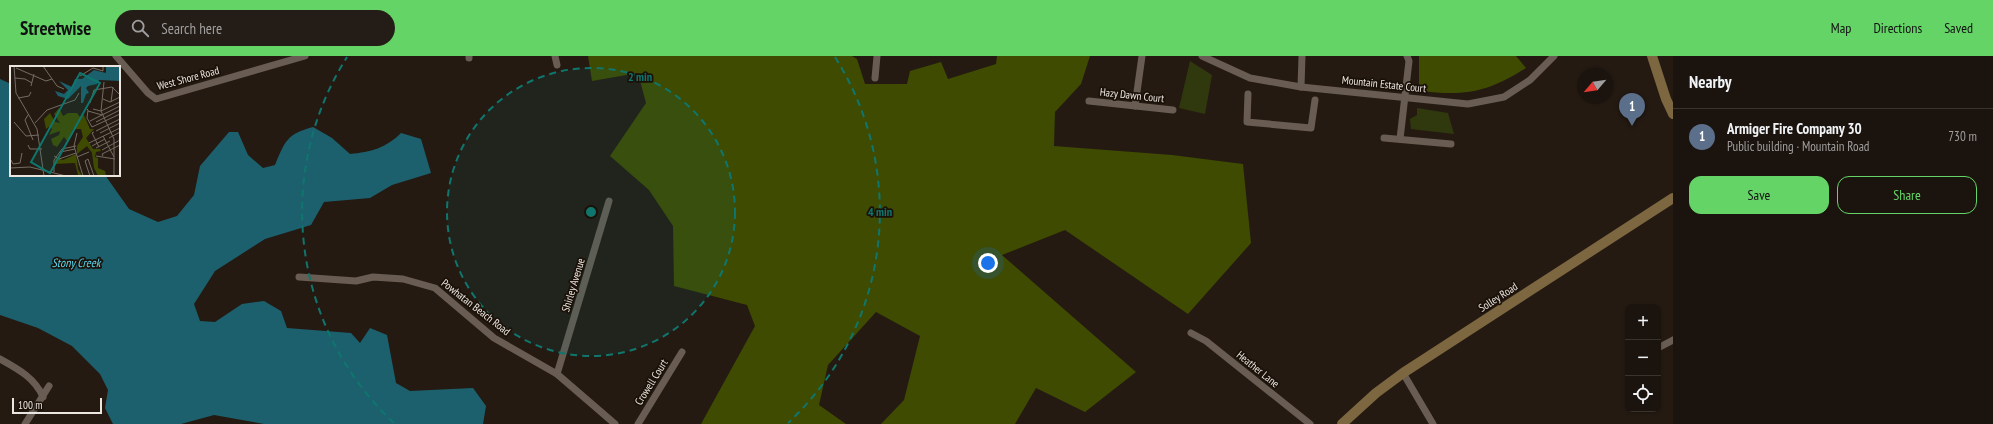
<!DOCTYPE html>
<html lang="en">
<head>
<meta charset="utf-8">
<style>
	body { margin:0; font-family:"PT Sans Narrow",sans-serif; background:#241d17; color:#f1f3f6 }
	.controls { position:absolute; right:12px; bottom:12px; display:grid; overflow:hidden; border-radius:8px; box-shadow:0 1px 3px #0004 }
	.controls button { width:36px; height:36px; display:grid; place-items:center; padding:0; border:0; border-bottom:1px solid #39332e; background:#1b140e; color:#f1f3f6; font:20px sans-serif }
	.compass { position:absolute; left:1577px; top:12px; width:36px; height:36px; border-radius:50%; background:#1b140e; box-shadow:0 1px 3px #0004; rotate:241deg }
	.scale { position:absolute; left:12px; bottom:10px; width:90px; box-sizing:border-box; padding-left:4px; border:2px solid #ece6e0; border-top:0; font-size:11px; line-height:14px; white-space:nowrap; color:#ece6e0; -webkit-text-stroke:3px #1a1109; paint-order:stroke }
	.you { position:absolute; left:988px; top:207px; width:14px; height:14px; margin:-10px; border:3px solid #fff; border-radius:50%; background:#1a73e8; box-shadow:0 0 0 6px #1a73e833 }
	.badge { display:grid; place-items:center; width:26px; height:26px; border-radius:50%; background:#65d467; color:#fff; font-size:13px; font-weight:700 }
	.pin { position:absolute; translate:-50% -33px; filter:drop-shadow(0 1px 2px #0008) }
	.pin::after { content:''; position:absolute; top:21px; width:14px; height:12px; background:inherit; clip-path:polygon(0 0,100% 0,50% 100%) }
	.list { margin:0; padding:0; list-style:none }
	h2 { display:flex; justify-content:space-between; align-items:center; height:52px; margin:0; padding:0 16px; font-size:17px }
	h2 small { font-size:13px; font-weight:400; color:#a09e9e }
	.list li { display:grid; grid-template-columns:26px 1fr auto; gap:12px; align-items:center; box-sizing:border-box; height:56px; padding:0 16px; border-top:1px solid #39332e }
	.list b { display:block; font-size:15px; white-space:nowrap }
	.list p { margin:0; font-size:13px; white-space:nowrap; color:#a09e9e }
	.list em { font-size:13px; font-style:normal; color:#a09e9e }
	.actions { display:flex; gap:8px; padding:12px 16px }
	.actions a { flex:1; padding:9px 0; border:1px solid #65d467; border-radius:12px; text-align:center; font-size:14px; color:#65d467 }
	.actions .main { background:#65d467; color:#111 }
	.icon { flex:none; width:22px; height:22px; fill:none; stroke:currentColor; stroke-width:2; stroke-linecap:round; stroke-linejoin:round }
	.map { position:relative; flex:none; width:1673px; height:368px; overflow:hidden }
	header { display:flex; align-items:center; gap:24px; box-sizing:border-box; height:56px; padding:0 20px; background:#65d467; color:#111 }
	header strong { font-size:19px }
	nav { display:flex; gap:22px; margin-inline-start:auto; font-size:14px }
	.search { width:280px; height:36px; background:#241d17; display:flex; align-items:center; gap:10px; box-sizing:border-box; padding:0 14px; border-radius:22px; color:#a09e9e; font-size:15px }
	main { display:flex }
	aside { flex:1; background:#1b140e }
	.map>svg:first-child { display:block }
</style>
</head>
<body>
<header>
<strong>Streetwise</strong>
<div class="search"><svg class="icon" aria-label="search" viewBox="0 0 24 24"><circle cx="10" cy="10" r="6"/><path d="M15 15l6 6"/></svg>Search here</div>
<nav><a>Map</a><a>Directions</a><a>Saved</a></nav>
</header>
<main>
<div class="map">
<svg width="1673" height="368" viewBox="0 0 1673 368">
	<rect width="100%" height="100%" fill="#241a12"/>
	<g fill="#30390d">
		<polygon points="1190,5 1212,19 1205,58 1179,52"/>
		<polygon points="1417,52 1448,57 1454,78 1411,73 1410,63 1417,59"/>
	</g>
	<g fill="#3e4b01">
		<polygon points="588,0 852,0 857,3 865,28 907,28 910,15 941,6 948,23 996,8 997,0 1090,0 1081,28 1055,56 1054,90 1172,99 1243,108 1251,187 1188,258 1065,174 1002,199 1136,316 1085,356 1036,332 1015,368 881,368 904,344 920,280 876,256 828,309 819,349 846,368 701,368 755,270 747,249 674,230 673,170 649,134 610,100 646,47 638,17 592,25"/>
		<path d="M1419,0H1516L1526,12C1486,37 1466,40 1419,35Z"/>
	</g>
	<path fill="#1c606e" d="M0,23L11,28V119H105L129,153L158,166L177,160L194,139L200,110L229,76H238L248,99L263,112L275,109C285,85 287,78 313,71L332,82L350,98C371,96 386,92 401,77L421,83L431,117L392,129L370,142L324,146L311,169L265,183L215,215L194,248L200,265L215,266L242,248L264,245L281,255L287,272L351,277L360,287L370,272L387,279L396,327L410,335L473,332L486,350L483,368H264L214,359L181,368H113L105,352L108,334L100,318L72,290L38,272L0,259Z"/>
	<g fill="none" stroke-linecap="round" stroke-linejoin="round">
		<g stroke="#685c53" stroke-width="7">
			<polyline points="116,0 148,37 156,43 305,0"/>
			<polyline points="469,0 469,2"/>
			<polyline points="555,0 557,9"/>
			<polyline points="1202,0 1250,22 1301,31 1468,48 1504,41 1530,24 1554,0"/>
			<polyline points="875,22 877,0"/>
			<polyline points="1301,31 1302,0"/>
			<polyline points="1248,38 1247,66 1311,72 1315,44"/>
			<polyline points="1089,45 1173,54"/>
			<polyline points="1135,50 1142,0"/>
			<polyline points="1384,82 1451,88"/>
			<polyline points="1400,83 1409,5 1407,0"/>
			<polyline points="299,221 356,225 373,221 403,223 435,232 494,282 557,318 615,368"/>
			<polyline points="1191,277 1206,285 1310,368"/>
			<polyline points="1658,292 1673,284"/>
			<path d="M0,303C18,313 35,322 43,341"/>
			<polyline points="1403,317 1433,368"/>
			<polyline points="557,318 609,145"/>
			<polyline points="25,368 49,330"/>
			<polyline points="638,368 682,296"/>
		</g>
		<g stroke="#7d6740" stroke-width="10">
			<polyline points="1652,0 1666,43 1673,58"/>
			<polyline points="1342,368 1376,337 1403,317 1673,142"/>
		</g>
	</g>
	<circle cx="591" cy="156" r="144" fill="#0f766e" fill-opacity=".12"/>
	<g fill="none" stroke="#0f766e" stroke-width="2" stroke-dasharray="7 5">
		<circle cx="591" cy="156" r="144"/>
		<path d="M394 367A289 289 0 0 1 347 1M835 1A289 289 0 0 1 788 367"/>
	</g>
	<g text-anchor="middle" stroke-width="3.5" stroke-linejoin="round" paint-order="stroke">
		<g font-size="11" fill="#ece6e0" stroke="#1a1109">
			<text transform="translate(188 22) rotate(-15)" y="4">West Shore Road</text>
			<text transform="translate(1384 28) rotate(6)" y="4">Mountain Estate Court</text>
			<text transform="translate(1132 39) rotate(6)" y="4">Hazy Dawn Court</text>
			<text transform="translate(573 229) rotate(-73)" y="4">Shirley Avenue</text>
			<text transform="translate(1498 241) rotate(-33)" y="4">Solley Road</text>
			<text transform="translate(476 251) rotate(38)" y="4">Powhatan Beach Road</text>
			<text transform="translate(1258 313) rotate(39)" y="4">Heather Lane</text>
			<text transform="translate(651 326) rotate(-58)" y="4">Crowell Court</text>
		</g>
		<g font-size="12" font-style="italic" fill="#59d8f2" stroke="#1a1109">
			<text x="76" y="211">Stony Creek</text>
		</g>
	</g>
	<g transform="translate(10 10)">
		<rect width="110" height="110" fill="#241a12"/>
		<path d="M49,42L53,50L58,47H67L70,51L74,49L80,63H84L76,72L83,83H90L91,85L86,86L85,91L88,92V102L95,105L96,109L88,110L84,102L82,87L77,80L67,88V80L73,71L71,63H63L58,76L54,71L47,81L43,79L41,73L49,69L50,65L39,69L42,63L40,60L36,63L34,53L40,47L45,56L50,57L44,48ZM66,88L68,103L72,110L68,109L65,97L44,98L46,92L53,94Z" fill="#3e4b01"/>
		<path d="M96,0H110V15L89,14L87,18L78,20L76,22L79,27L76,28L73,37H71V20L58,33L48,30L45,25L54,28L58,24L49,15L62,21L65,13H72L84,4L96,7Z" fill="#1c606e"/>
		<path fill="none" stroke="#746c64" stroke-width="1" d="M4,0L6,27L27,63L34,110M33,0L47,20L54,23M6,2L36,15L42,13M70,10L83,2L93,5V0M5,12L15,13L22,17M94,16L91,45L104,73V110M21,20L24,8M8,32L19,30L21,26M93,33L100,36L110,31M101,36L103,21M80,37L84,24L102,21L110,29M76,42L78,44L77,52L82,61L110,48M83,43L91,45L110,36M78,45L92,49M18,49L15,54L23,74M80,55L110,40M4,56L16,70L29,69M86,56L110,44M25,57L37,44L65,34L69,27M86,65L110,53M84,66L82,67L89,81M67,67L64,80L73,110M90,67L110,57M93,70L104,91M99,72L110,66M79,77L110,62M18,79L20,83H32M82,80L95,73M86,82L100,75M92,84L110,74M50,86L65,83M44,90L49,93L66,87M86,90L105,93M93,90L92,88L110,79M67,91L79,86M1,94L3,98L10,97L12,87M0,102L20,101L56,110M44,106V94L52,83L66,80M80,110L75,95L78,93L84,110"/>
		<path fill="#0f766e" fill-opacity="0.15" stroke="#0f766e" stroke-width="2" d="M70,7L90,17L40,107L21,96Z"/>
		<rect width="110" height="110" fill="none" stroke="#ece6e0" stroke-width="2"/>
	</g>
	<circle cx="591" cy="156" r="6" fill="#0f766e" stroke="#1a1109" stroke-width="2"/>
	<g font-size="12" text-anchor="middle" font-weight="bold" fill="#0f766e" stroke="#1a1109" stroke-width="3.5" stroke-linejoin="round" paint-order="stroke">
		<text x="640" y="25">2 min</text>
		<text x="880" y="160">4 min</text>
	</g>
</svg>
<div class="controls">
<button>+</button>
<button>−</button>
<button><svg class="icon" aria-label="locate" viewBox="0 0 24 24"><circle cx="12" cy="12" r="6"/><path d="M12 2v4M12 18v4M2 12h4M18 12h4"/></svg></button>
</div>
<svg class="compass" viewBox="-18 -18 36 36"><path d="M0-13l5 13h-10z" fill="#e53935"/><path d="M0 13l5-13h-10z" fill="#a09e9e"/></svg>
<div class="scale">100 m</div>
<div class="you"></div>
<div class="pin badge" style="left:1632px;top:70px;background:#5c6f8a">1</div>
</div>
<aside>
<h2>Nearby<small></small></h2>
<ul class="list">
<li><span class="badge" style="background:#5c6f8a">1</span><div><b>Armiger Fire Company 30</b><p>Public building · Mountain Road</p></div><em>730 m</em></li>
</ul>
<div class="actions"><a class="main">Save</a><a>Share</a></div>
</aside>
</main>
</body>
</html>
